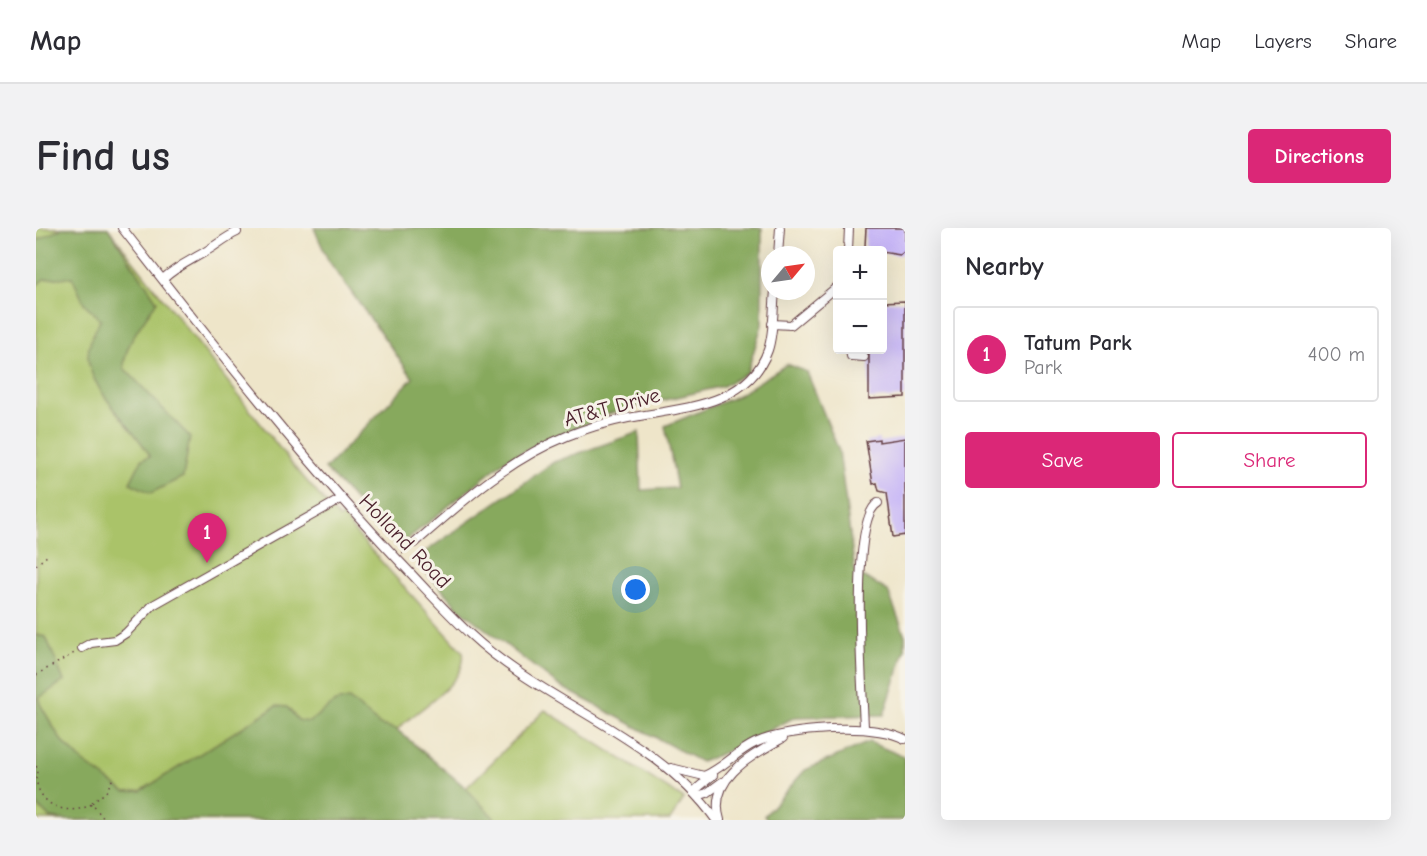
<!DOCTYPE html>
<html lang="en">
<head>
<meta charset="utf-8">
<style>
	body { margin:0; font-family:"Comic Neue",sans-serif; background:#f2f2f3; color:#2b2b33 }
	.controls { position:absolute; right:18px; top:18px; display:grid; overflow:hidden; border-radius:6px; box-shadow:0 6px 24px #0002 }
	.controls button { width:54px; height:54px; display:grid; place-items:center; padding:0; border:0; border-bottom:2px solid #e1e1e2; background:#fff; color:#2b2b33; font:30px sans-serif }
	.compass { position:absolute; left:725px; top:18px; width:54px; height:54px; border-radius:50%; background:#fff; box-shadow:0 6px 24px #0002; rotate:61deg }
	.you { position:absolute; left:600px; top:362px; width:21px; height:21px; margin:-15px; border:4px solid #fff; border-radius:50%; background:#1a73e8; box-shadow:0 0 0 9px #1a73e833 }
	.badge { display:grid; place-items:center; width:39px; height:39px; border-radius:50%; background:#db2777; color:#fff; font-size:20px; font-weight:700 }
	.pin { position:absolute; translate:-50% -50px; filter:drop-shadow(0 2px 3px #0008) }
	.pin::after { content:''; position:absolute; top:32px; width:21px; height:18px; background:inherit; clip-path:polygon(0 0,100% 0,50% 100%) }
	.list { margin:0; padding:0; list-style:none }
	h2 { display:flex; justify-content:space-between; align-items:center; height:78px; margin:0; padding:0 24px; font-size:26px }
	h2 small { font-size:20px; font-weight:400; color:#7c7c81 }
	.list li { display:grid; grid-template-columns:39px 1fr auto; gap:18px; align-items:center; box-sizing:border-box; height:96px; margin:0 12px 12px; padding:0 12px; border:2px solid #e1e1e2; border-radius:6px }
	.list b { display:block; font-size:22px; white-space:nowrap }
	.list p { margin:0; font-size:20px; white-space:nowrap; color:#7c7c81 }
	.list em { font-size:20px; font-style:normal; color:#7c7c81 }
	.actions { display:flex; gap:12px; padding:18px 24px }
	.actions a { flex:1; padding:14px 0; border:2px solid #db2777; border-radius:6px; text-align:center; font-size:21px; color:#db2777 }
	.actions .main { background:#db2777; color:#fff }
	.map { position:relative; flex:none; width:869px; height:592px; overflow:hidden; border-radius:6px }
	header { display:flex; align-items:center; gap:36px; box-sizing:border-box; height:84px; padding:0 30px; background:#fff; border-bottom:2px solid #e1e1e2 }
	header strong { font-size:28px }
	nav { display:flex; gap:33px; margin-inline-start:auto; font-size:21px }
	.intro { display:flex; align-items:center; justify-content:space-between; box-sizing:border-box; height:144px; padding:0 36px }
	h1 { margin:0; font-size:42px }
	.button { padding:15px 27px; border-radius:6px; background:#db2777; color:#fff; font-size:21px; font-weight:700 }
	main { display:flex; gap:36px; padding:0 36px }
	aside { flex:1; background:#fff; border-radius:6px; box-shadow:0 6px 24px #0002 }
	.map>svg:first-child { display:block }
</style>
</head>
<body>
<header>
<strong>Map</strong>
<nav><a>Map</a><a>Layers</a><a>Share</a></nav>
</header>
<div class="intro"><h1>Find us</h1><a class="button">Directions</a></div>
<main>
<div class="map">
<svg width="869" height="592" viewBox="0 0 869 592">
	<rect width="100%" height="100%" fill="#f7f3e8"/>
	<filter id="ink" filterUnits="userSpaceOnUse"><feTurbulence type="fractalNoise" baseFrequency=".0167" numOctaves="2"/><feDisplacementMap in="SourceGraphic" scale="12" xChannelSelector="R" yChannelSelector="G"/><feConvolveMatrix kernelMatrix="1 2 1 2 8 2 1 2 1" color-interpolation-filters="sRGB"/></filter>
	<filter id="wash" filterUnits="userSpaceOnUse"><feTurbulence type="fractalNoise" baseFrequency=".008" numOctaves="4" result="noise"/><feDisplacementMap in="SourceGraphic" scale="24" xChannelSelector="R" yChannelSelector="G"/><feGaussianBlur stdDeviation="1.35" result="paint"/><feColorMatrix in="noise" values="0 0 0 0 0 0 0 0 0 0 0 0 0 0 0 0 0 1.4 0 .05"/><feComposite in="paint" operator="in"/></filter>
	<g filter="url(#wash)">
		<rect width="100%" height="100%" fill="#eee5c9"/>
		<path fill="#aac369" stroke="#7a714a" stroke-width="1.5" d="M0,0H72L256,236L303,290L308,288L316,301L427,424C433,455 379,482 361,502L430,560L509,482L648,571L634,592H0Z"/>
		<g fill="#87a95d" stroke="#686444" stroke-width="1.5">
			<path d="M26,0H72L121,73C108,94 88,115 88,140L154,209L147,249L115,265L94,255L106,231L114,228C98,199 52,161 52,128C52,115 59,103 64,92L48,75L36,49L8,51L0,58V13Z"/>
			<polygon points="278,0 726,0 726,97 711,145 687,158 575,185 471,231 363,318 289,241 377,150 292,32"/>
			<polygon points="751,136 771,144 803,223 819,344 852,363 869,408 869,422 848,487 759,489 704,518 665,534 522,457 422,380 379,331 518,234 603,204 605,262 641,260 629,198 701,168"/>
			<polygon points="0,407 10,409 28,453 3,470 4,476 25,512 47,534 89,564 105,563 240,478 251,479 262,492 273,494 299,474 313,471 344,497 360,501 430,560 460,592 30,592 14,590 0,576"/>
			<polygon points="833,514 869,529 869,592 732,592 728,588 769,542"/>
		</g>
		<g id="blocks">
			<g fill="#bfacf9">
				<polygon points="830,0 869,0 869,23 864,27 833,22 829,18"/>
				<polygon points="869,73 869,169 833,171 833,126 829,127 829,122 846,122 846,74"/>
				<polygon points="869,210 869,307 857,309 851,265 843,263 841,255 837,256 830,213 843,211 843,214"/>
			</g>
		</g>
	</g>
	<g filter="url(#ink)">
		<use href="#blocks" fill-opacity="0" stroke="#633d43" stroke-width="1.5"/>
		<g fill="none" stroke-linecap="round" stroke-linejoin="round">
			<g stroke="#633d43" stroke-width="10">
				<g id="minor">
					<path d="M86,0C176,115 265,229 365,335C388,359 410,384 435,407C510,477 619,506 680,592"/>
					<polyline points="812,22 813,0"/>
					<polyline points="742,27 744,0"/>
					<path d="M127,51C141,38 156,32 172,22C182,16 190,9 201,4"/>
					<polyline points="736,96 755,97 802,58"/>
					<polyline points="814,122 815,128 828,129"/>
					<path d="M379,315C427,273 472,232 531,208C551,200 572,194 592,190C643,180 712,179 732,122C738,104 737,82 739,63"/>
					<polyline points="46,420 55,415 79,412 90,405 117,377 305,271"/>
					<path d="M828,500C827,464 813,291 842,275"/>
					<path d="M635,540L668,548C687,540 700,524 719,515C752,500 836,494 869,511"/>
					<polyline points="657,564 677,547"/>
					<polyline points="661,568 671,565 686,554"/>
					<path d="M684,592C671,550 717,527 747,510"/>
				</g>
			</g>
			<g stroke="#633d43" stroke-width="1.5" stroke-dasharray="1.5 4.5" stroke-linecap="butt">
				<polyline points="366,326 374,319"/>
				<polyline points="0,337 12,327"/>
				<polyline points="0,447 40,424"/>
				<path d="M0,538C4,545 0,549 1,556C7,581 36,588 56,576L69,592"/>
				<polyline points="56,575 70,564 77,550"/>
			</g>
			<use href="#minor" stroke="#fff" stroke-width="8"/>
		</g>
	</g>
	<g text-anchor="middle" stroke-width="6" stroke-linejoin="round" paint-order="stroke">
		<g font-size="21" fill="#4a1f2b" stroke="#f7f3e8">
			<text transform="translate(576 179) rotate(-15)" y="7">AT&amp;T Drive</text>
			<text transform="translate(369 313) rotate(46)" y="7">Holland Road</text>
		</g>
	</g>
</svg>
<div class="controls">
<button>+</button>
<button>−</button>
</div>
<svg class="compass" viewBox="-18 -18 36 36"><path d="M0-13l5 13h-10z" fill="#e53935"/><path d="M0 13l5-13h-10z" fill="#7c7c81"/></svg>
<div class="you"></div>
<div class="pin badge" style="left:171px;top:335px">1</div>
</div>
<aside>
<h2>Nearby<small></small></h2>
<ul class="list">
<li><span class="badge">1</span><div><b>Tatum Park</b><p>Park</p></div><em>400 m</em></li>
</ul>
<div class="actions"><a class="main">Save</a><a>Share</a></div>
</aside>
</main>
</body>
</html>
